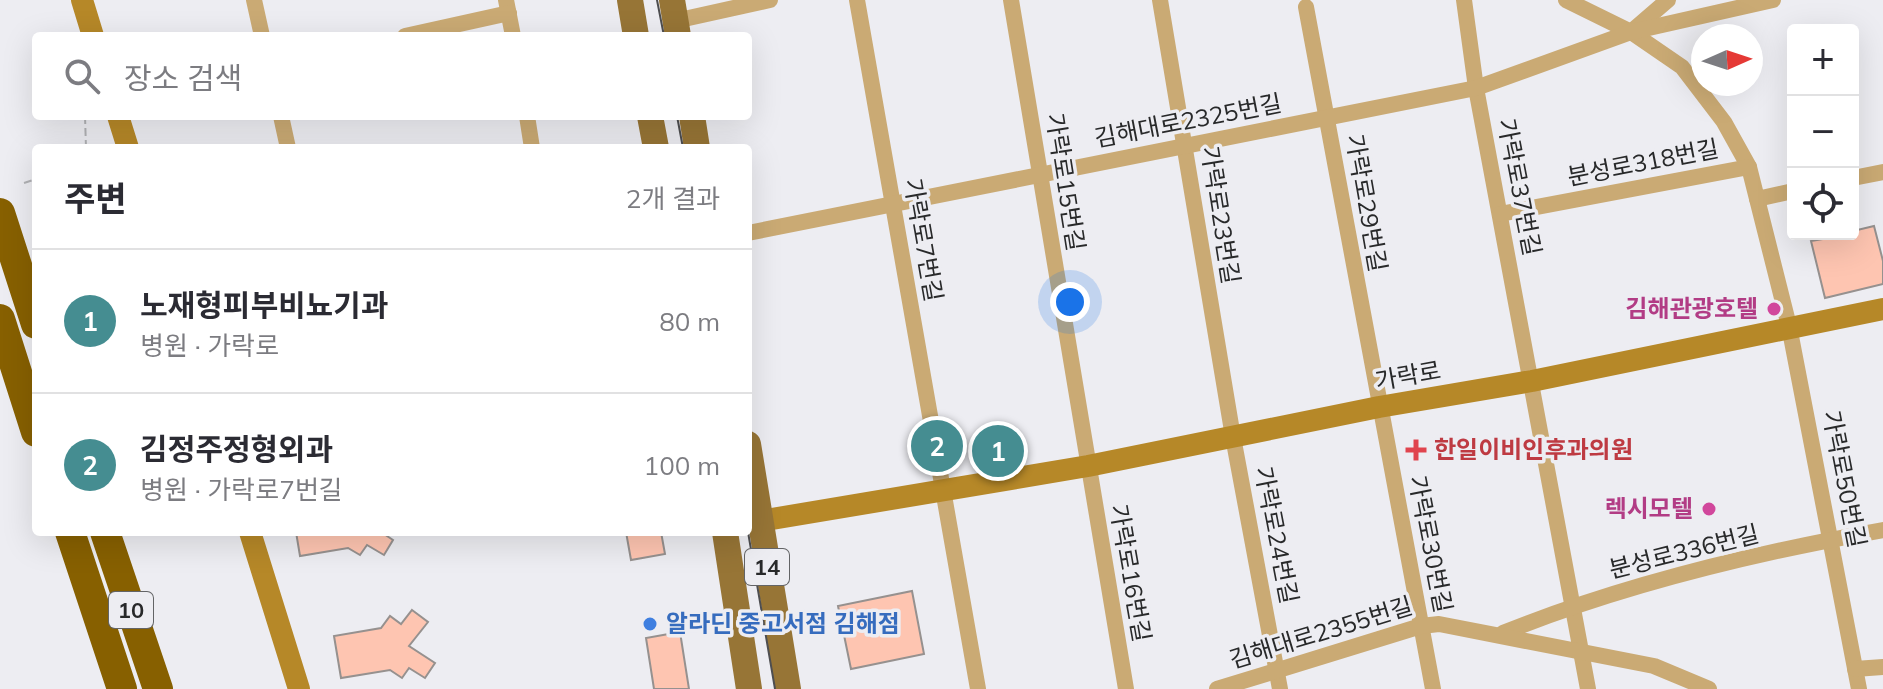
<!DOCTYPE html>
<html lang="ko">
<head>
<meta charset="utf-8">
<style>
	body { margin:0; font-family:Mulish,"Noto Sans KR",sans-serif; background:#f2f2f3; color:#2b2b33 }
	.controls { position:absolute; right:24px; top:24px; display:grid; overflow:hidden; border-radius:8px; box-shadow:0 8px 32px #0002 }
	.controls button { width:72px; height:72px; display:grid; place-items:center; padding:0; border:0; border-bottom:2px solid #e1e1e2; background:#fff; color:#2b2b33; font:40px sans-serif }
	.compass { position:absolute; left:1691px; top:24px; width:72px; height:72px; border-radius:50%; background:#fff; box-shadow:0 8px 32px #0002; rotate:87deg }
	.you { position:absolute; left:1070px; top:302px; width:28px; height:28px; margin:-20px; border:6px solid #fff; border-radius:50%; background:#1a73e8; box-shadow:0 0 0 12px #1a73e833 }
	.badge { display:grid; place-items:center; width:52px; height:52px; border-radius:50%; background:#458d91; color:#fff; font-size:26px; font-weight:700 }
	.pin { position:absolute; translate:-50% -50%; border:4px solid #fff; box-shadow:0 2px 8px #0006 }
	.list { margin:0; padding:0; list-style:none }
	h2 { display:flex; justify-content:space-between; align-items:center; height:104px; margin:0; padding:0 32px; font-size:34px }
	h2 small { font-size:26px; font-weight:400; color:#7c7c81 }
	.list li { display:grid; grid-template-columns:52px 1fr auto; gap:24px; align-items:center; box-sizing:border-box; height:144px; padding:0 32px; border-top:2px solid #e1e1e2 }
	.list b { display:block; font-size:30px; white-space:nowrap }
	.list p { margin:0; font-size:26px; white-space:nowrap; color:#7c7c81 }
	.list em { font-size:26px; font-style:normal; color:#7c7c81 }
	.icon { flex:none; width:44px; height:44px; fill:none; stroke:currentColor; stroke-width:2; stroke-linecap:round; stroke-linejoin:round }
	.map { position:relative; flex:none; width:1883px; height:689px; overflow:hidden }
	.search { position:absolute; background:#fff; box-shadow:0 8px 32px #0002; left:32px; top:32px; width:720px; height:88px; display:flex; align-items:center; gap:20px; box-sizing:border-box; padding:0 28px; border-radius:8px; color:#7c7c81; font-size:30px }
	.panel { position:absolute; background:#fff; box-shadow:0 8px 32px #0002; left:32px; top:144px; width:720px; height:392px; border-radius:8px }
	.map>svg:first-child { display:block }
</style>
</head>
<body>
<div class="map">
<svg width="1883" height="689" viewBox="0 0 1883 689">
	<rect width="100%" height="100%" fill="#ededf2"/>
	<g fill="#fec5b1" stroke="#96918f" stroke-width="2">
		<polygon points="1874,226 1883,261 1883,284 1825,298 1811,241 1853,234 1853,231"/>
		<polygon points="296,532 381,532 393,540 384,555 367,545 360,555 348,548 300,556"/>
		<polygon points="626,532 661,532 665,554 631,560"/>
		<polygon points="912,591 924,654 851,669 838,606"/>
		<polygon points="412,610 428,622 409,646 435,663 425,678 409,668 402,678 390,670 341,678 334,636 381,628 390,616 401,624"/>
		<polygon points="680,632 689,689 654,689 646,638"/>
	</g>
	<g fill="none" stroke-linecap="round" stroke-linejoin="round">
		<g stroke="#b1b2b5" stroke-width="2" stroke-dasharray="8 4" stroke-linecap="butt">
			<polyline points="85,116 86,148"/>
			<polyline points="24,183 36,179"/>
		</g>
		<g stroke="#caaa74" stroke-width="16">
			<polyline points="254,0 262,36"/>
			<polyline points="506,0 513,36"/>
			<polyline points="857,0 978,689"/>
			<polyline points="1011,0 1126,689"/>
			<polyline points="1160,0 1233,437 1280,689"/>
			<polyline points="1464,0 1476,88 1588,689"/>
			<polyline points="1566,0 1631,32 1682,67 1724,122 1749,167 1789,326 1859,689"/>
			<polyline points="1306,7 1433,689"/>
			<polyline points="675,21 770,0"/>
			<polyline points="1632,31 1668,0"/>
			<polyline points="405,36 509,13"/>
			<polyline points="281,116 288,148"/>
			<polyline points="527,116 532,148"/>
			<polyline points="1853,178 1883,172"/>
			<polyline points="1757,199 1793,191"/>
			<polyline points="1500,214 1749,167"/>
			<polyline points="748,233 1476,88 1631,32 1773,0"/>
			<path d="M1503,633C1619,586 1760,552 1883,530"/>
			<polyline points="1855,669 1883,667"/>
			<polyline points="1217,689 1421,626 1439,624 1654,666 1709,689"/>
		</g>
		<g stroke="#b68828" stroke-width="22">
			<polyline points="82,0 93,36"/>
			<polyline points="118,116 128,148"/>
			<polyline points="748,523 1088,466 1379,407 1532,381 1883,309"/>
			<polyline points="250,532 299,689"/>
		</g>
		<g stroke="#977536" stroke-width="26">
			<polyline points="630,0 636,36"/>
			<polyline points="672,0 678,36"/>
			<polyline points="650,116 656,148"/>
			<polyline points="692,116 697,148"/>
			<polyline points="748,444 788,689"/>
			<polyline points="725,532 749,689"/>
		</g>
		<g stroke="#876000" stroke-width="30">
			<polyline points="0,213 36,324"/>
			<polyline points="0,319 36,432"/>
			<polyline points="70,532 122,689"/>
			<polyline points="105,532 158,689"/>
		</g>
		<g stroke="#4e4e50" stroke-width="2">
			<polyline points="657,0 664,36"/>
			<polyline points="677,116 683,148"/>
			<polyline points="748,532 775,689"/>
		</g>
	</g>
	<g fill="#d1479c" stroke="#ededf2" stroke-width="3">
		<circle cx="1774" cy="309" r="8"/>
		<circle cx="1709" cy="509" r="8"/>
	</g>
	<path fill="#e0444e" stroke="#ededf2" stroke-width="3" d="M1412 438h8v8h8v8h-8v8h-8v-8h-8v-8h8z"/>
	<circle fill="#3f7fe0" stroke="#ededf2" stroke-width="3" cx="650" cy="624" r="8"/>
	<g text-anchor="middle" stroke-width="7" stroke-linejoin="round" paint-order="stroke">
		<g fill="#ededf2" stroke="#636466" stroke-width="2">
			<rect x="745" y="549" width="44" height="36" rx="6"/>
			<rect x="109" y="592" width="44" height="36" rx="6"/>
		</g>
		<g font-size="22" font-weight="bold" fill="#28292a">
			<text x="767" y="575">14</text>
			<text x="131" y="618">10</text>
		</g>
		<g font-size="24" fill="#28292a" stroke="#ededf2">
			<text transform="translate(1188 121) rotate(-11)" y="8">김해대로2325번길</text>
			<text transform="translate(1643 163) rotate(-11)" y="8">분성로318번길</text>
			<text transform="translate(1065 182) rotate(81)" y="8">가락로15번길</text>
			<text transform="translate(1519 187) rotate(79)" y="8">가락로37번길</text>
			<text transform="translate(1366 203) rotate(80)" y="8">가락로29번길</text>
			<text transform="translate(1220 215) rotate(81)" y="8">가락로23번길</text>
			<text transform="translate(923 240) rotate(80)" y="8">가락로7번길</text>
			<text transform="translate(1408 376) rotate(-10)" y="8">가락로</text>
			<text transform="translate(1844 479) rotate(79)" y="8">가락로50번길</text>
			<text transform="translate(1276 535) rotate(79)" y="8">가락로24번길</text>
			<text transform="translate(1430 544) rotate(79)" y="8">가락로30번길</text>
			<text transform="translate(1684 552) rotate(-14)" y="8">분성로336번길</text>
			<text transform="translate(1130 573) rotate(80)" y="8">가락로16번길</text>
			<text transform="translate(1321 633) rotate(-17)" y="8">김해대로2355번길</text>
		</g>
		<g font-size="24" font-weight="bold" fill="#b23c85" stroke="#ededf2" text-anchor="end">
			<text x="1758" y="317">김해관광호텔</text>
			<text x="1693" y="517">렉시모텔</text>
		</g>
		<g font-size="24" font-weight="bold" fill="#be3a42" stroke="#ededf2" text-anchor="start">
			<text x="1434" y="458">한일이비인후과의원</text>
		</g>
		<g font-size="24" font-weight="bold" fill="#366cbe" stroke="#ededf2" text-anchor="start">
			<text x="666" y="632">알라딘 중고서점 김해점</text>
		</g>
	</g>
</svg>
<div class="controls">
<button>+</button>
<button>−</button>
<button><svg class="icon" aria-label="locate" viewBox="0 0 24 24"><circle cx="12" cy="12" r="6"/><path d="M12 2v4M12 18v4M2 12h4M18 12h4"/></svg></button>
</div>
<svg class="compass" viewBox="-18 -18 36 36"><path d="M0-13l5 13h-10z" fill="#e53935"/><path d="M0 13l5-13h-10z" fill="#7c7c81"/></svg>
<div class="you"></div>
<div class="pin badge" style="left:998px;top:451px">1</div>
<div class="pin badge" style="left:937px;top:446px">2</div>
<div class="search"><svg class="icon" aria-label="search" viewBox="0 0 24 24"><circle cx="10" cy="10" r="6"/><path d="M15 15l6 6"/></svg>장소 검색</div>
<section class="panel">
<h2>주변<small>2개 결과</small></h2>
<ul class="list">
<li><span class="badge">1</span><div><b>노재형피부비뇨기과</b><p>병원 · 가락로</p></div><em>80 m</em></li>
<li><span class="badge">2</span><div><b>김정주정형외과</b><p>병원 · 가락로7번길</p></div><em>100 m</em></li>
</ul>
</section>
</div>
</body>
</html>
